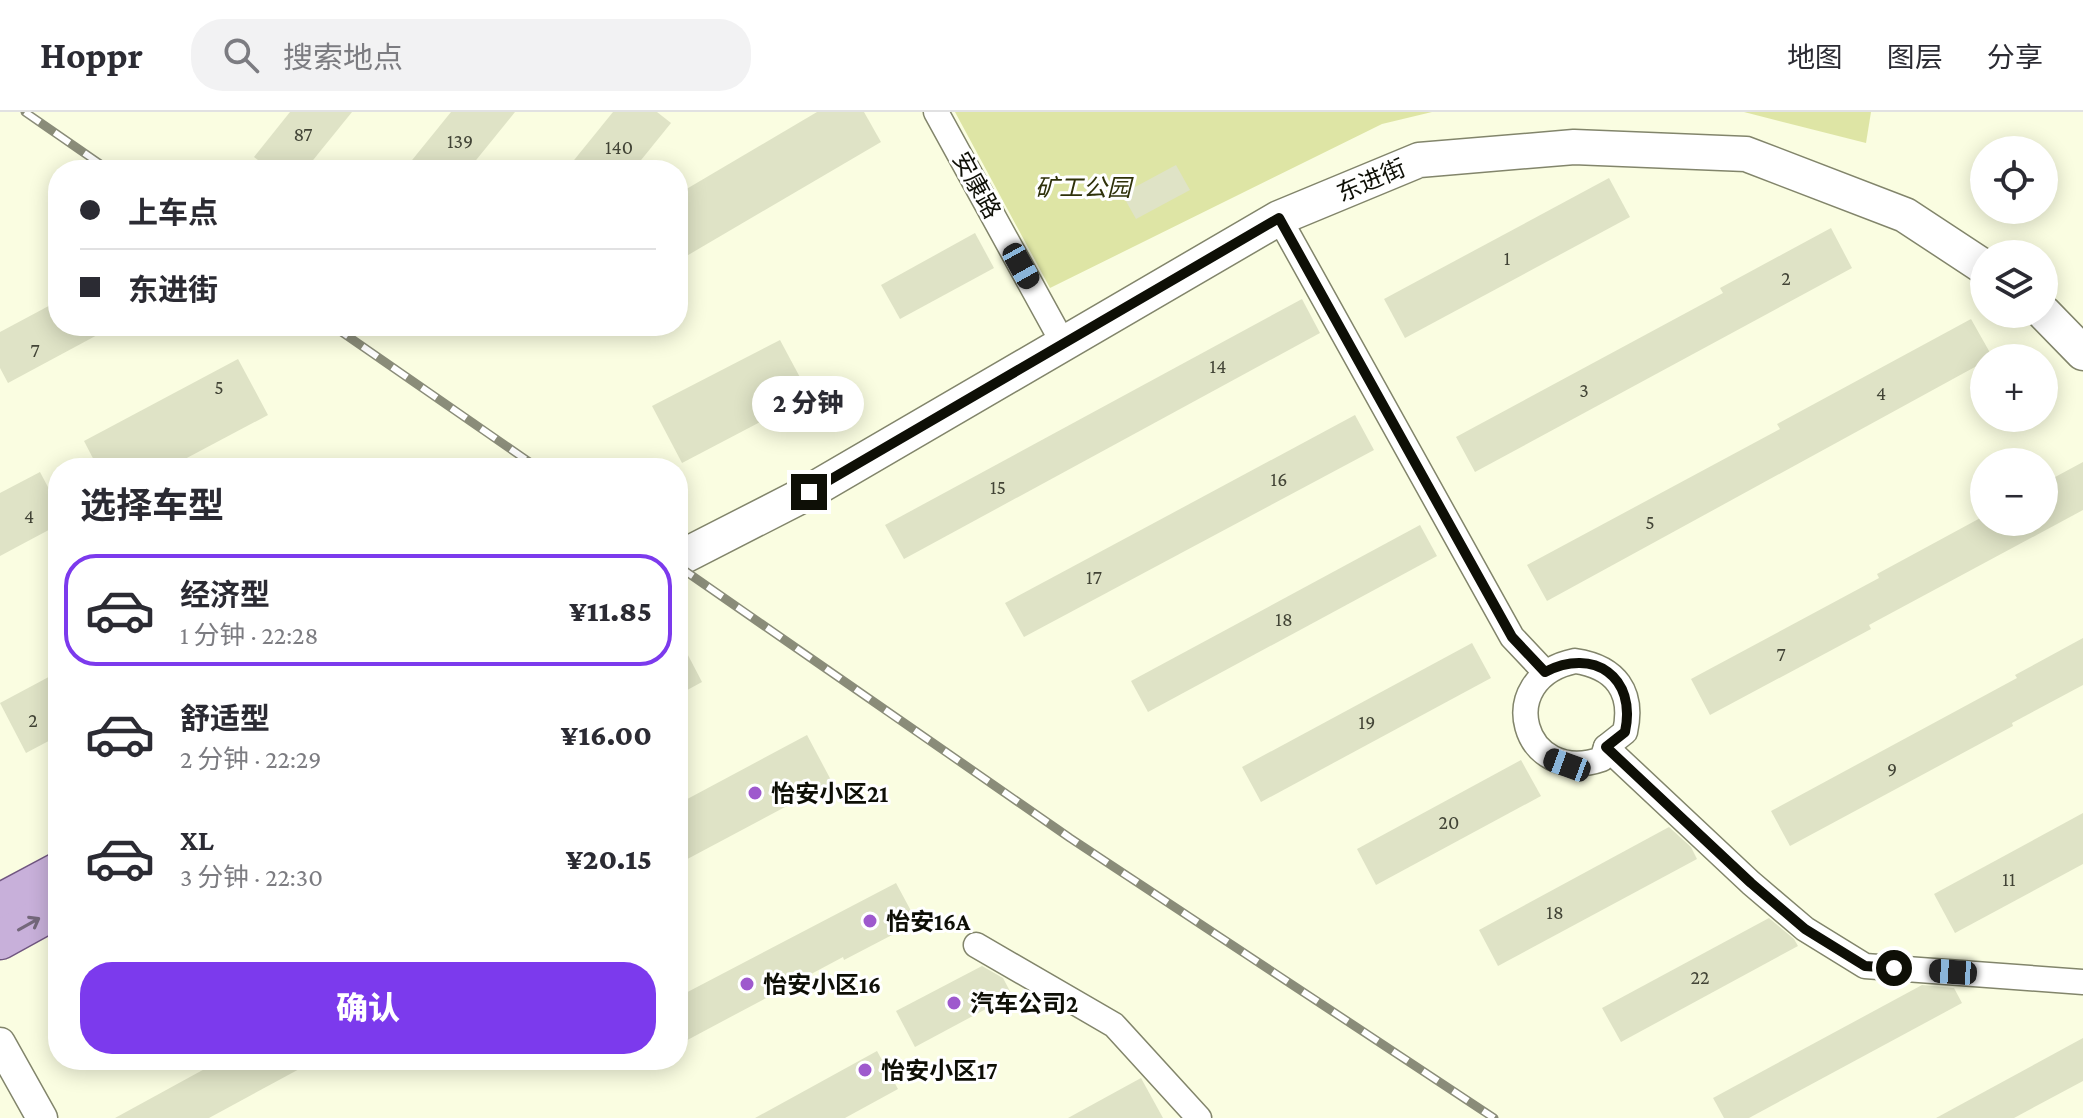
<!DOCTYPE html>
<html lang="zh">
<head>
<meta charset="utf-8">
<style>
  body { margin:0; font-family:"Crimson Pro","Noto Sans SC",serif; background:#f2f2f3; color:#2b2b33; height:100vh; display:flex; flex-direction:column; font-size:30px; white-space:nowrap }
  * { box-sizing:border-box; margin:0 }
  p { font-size:26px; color:#7c7c81 }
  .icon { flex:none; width:44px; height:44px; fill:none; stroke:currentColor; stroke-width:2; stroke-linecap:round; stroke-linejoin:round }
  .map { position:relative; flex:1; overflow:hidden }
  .sheet { position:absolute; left:48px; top:346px; width:640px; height:612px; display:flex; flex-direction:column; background:#fff; border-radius:32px; box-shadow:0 4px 20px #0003 }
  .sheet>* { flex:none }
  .hud { position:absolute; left:48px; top:48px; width:640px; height:176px; border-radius:32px; box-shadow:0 4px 20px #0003; display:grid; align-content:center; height:176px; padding:0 32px; background:#fff }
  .fabs { position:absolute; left:1970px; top:24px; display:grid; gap:16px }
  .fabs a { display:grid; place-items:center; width:88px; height:88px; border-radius:50%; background:#fff; box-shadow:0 4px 20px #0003; font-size:40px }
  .end { position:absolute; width:36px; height:36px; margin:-18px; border:10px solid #0e0f06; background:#fff; box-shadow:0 0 0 4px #fff }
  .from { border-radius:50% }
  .bubble { position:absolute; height:56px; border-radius:28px; background:#fff; box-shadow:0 4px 20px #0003; font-size:26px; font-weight:800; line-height:56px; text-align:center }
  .car { position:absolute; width:24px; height:48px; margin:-24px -12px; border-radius:10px; box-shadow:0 0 6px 2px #0007; background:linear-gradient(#222 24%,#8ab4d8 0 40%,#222 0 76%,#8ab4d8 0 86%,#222 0) }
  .hud b { display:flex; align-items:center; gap:28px; height:76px; font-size:30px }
  .hud b+b { border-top:2px solid #e1e1e2 }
  .hud i { width:20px; height:20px; background:#2b2b33 }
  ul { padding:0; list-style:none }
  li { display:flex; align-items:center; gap:24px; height:112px; margin:0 16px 12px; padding:0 16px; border:4px solid transparent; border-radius:32px }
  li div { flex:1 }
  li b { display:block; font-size:30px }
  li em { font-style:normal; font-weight:800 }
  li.selected { border-color:#7c3aed }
  li>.icon { width:72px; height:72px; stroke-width:1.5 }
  h2 { padding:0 32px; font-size:36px; line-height:96px }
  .action { display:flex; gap:16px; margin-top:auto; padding:16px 32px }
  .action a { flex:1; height:92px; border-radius:32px; background:#7c3aed; color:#fff; font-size:32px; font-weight:800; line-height:92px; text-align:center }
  header { display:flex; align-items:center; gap:48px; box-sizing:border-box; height:112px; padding:0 40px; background:#fff; border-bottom:2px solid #e1e1e2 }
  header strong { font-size:38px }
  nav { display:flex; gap:44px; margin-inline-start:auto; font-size:28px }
  .search { width:560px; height:72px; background:#f2f2f3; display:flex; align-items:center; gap:20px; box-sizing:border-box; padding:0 28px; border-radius:32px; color:#7c7c81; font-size:30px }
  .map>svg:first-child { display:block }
  .green { fill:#dee5a5 }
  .building { fill:#dfe3c6 }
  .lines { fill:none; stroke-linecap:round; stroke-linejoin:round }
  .minor-casing { stroke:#82856b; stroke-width:27 }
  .tertiary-casing { stroke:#82856b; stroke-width:33 }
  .secondary-casing { stroke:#82856b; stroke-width:37 }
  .primary-casing { stroke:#705680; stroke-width:41 }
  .minor { stroke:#fff; stroke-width:24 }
  .tertiary { stroke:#fff; stroke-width:30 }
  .secondary { stroke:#fff; stroke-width:34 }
  .primary { stroke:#c8b0da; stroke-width:38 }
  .rail-casing { stroke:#8a8c79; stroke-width:9 }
  .rail { stroke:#fff; stroke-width:6; stroke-dasharray:18; stroke-linecap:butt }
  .oneway { stroke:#74687b }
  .route { stroke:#0e0f06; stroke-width:10 }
  .poi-dot { fill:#9e59cd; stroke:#fff; stroke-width:3 }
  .labels { text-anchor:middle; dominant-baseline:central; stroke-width:6; stroke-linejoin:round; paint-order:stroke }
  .number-label { font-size:20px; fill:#424436 }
  .street-label { font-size:24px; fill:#0e0f06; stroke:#fff }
  .park-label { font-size:24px; font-style:italic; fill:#2e3109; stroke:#fff }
  .poi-label { font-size:24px; font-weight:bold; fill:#0e0f06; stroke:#fff; text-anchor:start }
</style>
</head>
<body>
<header>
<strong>Hoppr</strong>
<div class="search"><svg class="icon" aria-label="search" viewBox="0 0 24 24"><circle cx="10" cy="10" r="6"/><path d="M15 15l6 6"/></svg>搜索地点</div>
<nav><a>地图</a><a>图层</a><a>分享</a></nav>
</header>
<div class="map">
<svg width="2083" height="1006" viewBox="0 0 2083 1006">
  <rect width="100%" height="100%" fill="#fafde1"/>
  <g class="green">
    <polygon points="955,0 1432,0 1382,12 1050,176"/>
    <polygon points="1744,0 1871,0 1866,31"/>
  </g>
  <g class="building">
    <polygon points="290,0 352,0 305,58 271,58 254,45"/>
    <polygon points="451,0 515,0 468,58 404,58"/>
    <polygon points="613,0 657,0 671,11 633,58 566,58"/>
    <polygon points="817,0 864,0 881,30 678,149 678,82"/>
    <polygon points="1176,53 1190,78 1136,107 1122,82"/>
    <polygon points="1609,66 1630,105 1405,226 1384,187"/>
    <polygon points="1831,116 1852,156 1475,360 1456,325 1723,181 1720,176"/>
    <polygon points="975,121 994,156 900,207 881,173"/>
    <polygon points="1302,187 1320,221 904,447 885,413"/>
    <polygon points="58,189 58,214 114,214 8,271 0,256 0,220"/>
    <polygon points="1971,207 1993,246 1984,246 1984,250 1547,489 1527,453 1780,317 1777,312"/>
    <polygon points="780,228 810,284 682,351 652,294"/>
    <polygon points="238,247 268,303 168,356 98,356 84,329"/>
    <polygon points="1355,303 1374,338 1024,525 1005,491"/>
    <polygon points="2083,350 2083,398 1869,513 1871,517 1710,603 1691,567 1879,466 1877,462 1984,404 1984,410 2044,410 2044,371"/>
    <polygon points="40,360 58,394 58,413 0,444 0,381"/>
    <polygon points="1420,413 1437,444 1148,600 1131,569"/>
    <polygon points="678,524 702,570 678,583"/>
    <polygon points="2083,526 2083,573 2012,611 2013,614 1790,734 1771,699 2017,566 2015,563"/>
    <polygon points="1472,531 1491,566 1261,690 1242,655"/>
    <polygon points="58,560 58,624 26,641 0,591"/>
    <polygon points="807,623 832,670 678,752 678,692"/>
    <polygon points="1521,648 1541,684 1376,773 1357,737"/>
    <polygon points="2083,701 2083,752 1955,821 1934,782"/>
    <polygon points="1669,715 1691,735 1697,747 1498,854 1479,818"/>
    <polygon points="896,771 917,810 844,848 843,845 678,933 678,885"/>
    <polygon points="1769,806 1794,827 1798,834 1621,930 1602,896"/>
    <polygon points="982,854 1003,866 1012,883 915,935 896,899"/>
    <polygon points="1922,873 1954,876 1962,891 1749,1006 1724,1006 1713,986"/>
    <polygon points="2083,926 2083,969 2014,1006 1936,1006"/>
    <polygon points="877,939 898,977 845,1006 755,1006"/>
    <polygon points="221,948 316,948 209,1006 115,1006"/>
    <polygon points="1141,966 1163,1006 1068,1006"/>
  </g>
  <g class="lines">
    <g class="minor-casing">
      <g id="minor">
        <polyline points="936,0 1063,231"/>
        <polyline points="1279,106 1512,525 1545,560"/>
        <path d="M1575 549C1616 555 1634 580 1625 620L1606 635 1602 647C1522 675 1492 566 1575 549Z"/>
        <polyline points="1606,635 1751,771 1805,817 1865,854 2083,870"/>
        <polyline points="976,833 1114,913 1199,1006"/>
      </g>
    </g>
    <g class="tertiary-casing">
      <polyline id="tertiary" points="0,931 42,1006"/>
    </g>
    <g class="secondary-casing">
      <g id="secondary">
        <polyline points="2044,201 2083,241"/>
        <polyline points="678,447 809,380 1279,106 1419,48 1574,35 1746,42 1905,103 1984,155"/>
      </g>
    </g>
    <g class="primary-casing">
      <g id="primary">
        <polyline points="0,791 58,760"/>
        <polyline points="0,828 58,796"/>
      </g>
    </g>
    <use href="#minor" class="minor"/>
    <use href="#tertiary" class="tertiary"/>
    <use href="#secondary" class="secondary"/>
    <use href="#primary" class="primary"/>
    <g class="rail-casing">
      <g id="rail">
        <polyline points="25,0 109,58"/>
        <polyline points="333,214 538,356"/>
        <polyline points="678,454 1070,726 1494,1006"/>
      </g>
    </g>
    <use href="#rail" class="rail"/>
  </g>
  <defs><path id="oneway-shaft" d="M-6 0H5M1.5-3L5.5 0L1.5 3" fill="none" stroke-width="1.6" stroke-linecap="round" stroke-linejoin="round" transform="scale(2)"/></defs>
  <use class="oneway" href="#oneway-shaft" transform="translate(29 812) rotate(-29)"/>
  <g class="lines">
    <path class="route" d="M809 380 1279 106 1512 525 1545 560C1594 535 1637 565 1625 620L1606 635 1751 771 1805 817 1865 854 1894 856"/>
  </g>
  <g class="poi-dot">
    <circle cx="755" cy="681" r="8"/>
    <circle cx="870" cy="809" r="8"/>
    <circle cx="747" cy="872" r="8"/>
    <circle cx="954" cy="891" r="8"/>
    <circle cx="865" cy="958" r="8"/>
  </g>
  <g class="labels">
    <g class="number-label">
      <text x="303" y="22">87</text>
      <text x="460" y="29">139</text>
      <text x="619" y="35">140</text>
      <text x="1507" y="146">1</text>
      <text x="1786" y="166">2</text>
      <text x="35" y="238">7</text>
      <text x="1218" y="254">14</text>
      <text x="219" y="275">5</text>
      <text x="1584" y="278">3</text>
      <text x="1881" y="281">4</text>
      <text x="1279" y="367">16</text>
      <text x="998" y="375">15</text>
      <text x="29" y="404">4</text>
      <text x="1650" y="410">5</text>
      <text x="1094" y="465">17</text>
      <text x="1284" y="507">18</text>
      <text x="1781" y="542">7</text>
      <text x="33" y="608">2</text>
      <text x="1367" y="610">19</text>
      <text x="1892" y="657">9</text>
      <text x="1449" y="710">20</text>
      <text x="2009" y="767">11</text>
      <text x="1555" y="800">18</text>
      <text x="1700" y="865">22</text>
    </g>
    <g class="street-label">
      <text transform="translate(1371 68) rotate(-23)">东进街</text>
      <text transform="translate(977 73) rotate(61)">安康路</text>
    </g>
    <g class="park-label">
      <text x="1083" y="75">矿工公园</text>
    </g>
    <g class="poi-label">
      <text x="771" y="681">怡安小区21</text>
      <text x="886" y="809">怡安16A</text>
      <text x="763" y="872">怡安小区16</text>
      <text x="970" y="891">汽车公司2</text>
      <text x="881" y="958">怡安小区17</text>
    </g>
  </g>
</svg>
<div class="fabs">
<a><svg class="icon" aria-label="locate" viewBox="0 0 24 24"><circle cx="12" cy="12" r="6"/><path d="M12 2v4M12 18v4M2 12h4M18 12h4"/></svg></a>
<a><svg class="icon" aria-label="layers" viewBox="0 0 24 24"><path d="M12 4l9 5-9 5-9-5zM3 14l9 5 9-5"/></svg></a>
<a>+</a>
<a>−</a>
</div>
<i class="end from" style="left:1894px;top:856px"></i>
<i class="end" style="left:809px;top:380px"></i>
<div class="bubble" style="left:752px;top:264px;width:112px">2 分钟</div>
<i class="car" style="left:1021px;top:154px;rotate:151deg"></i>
<i class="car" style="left:1567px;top:653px;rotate:290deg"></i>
<i class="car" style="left:1953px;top:860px;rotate:274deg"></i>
<div class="hud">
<b><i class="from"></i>上车点</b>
<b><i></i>东进街</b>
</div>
<section class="sheet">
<h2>选择车型</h2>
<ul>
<li class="selected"><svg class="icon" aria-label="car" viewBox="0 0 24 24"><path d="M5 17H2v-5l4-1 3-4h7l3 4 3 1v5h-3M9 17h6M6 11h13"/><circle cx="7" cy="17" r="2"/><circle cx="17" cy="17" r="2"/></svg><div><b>经济型</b><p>1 分钟 · 22:28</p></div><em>¥11.85</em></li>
<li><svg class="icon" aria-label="car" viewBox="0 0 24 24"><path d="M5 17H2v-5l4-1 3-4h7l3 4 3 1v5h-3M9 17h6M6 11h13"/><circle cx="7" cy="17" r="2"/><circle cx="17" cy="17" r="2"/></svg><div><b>舒适型</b><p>2 分钟 · 22:29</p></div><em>¥16.00</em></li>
<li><svg class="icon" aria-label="car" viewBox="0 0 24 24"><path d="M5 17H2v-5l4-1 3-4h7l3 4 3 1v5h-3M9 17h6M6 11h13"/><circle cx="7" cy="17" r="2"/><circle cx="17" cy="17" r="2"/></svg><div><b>XL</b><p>3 分钟 · 22:30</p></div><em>¥20.15</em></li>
</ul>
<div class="action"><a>确认</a></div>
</section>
</div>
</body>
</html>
